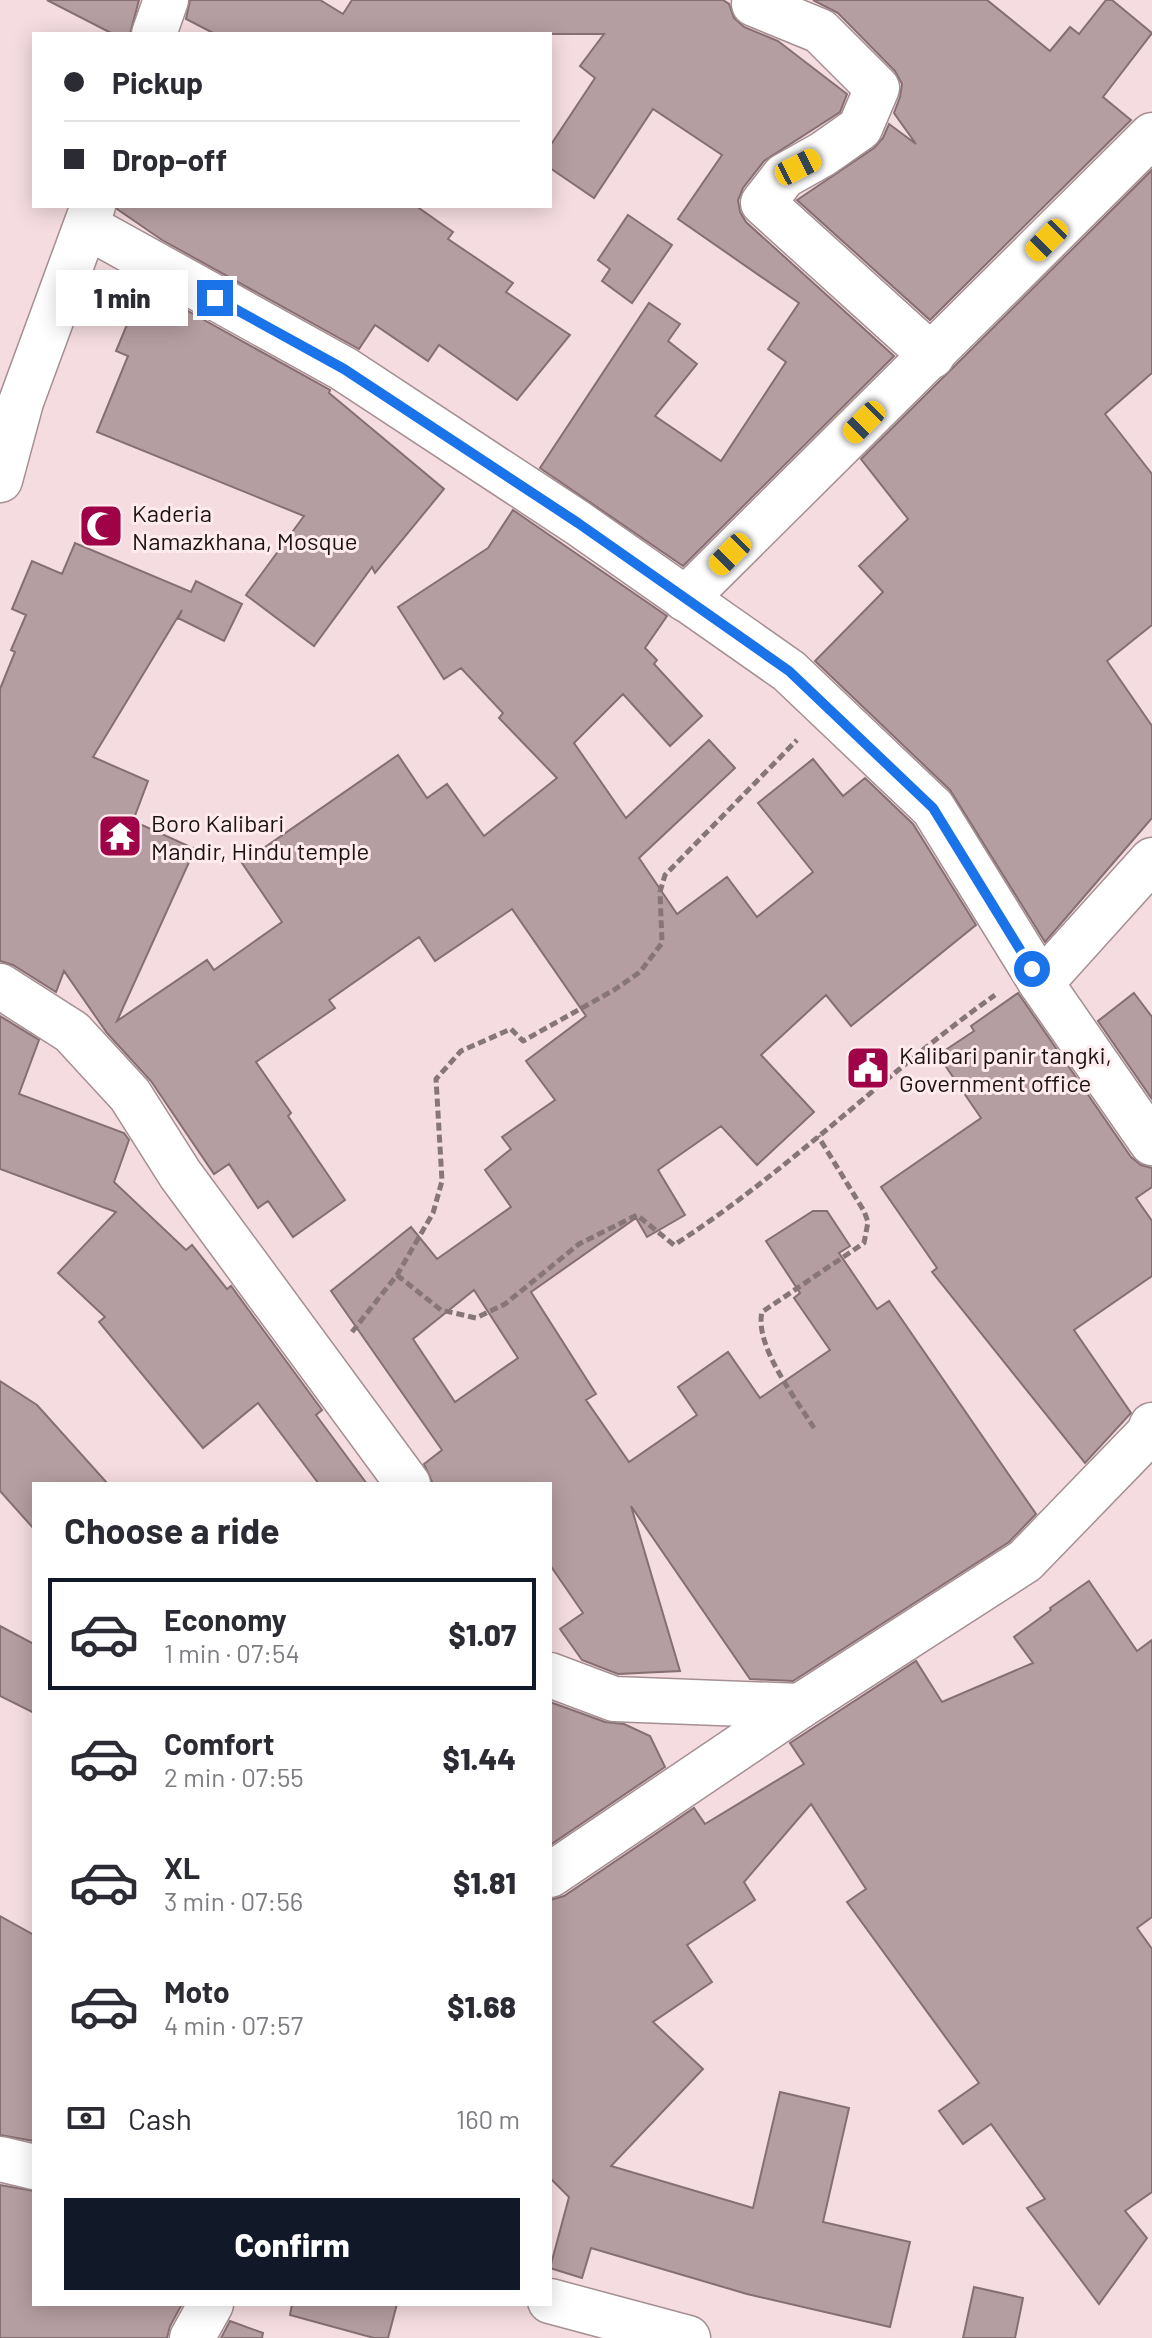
<!DOCTYPE html>
<html lang="en">
<head>
<meta charset="utf-8">
<style>
  body { margin:0; font-family:Barlow,sans-serif; background:#f2f2f3; color:#2b2b33; height:100vh; display:flex; flex-direction:column; font-size:30px; white-space:nowrap }
  * { box-sizing:border-box; margin:0 }
  p { font-size:26px; color:#7c7c81 }
  .icon { flex:none; width:44px; height:44px; fill:none; stroke:currentColor; stroke-width:2; stroke-linecap:round; stroke-linejoin:round }
  .map { position:relative; flex:1; overflow:hidden }
  .panel { position:absolute; left:32px; top:1482px; width:520px; height:824px; display:flex; flex-direction:column; background:#fff; border-radius:0px; box-shadow:0 4px 20px #0003 }
  .panel>* { flex:none }
  .guide { position:absolute; left:32px; top:32px; width:520px; height:176px; border-radius:0px; box-shadow:0 4px 20px #0003; display:grid; align-content:center; height:176px; padding:0 32px; background:#fff }
  .end { position:absolute; width:36px; height:36px; margin:-18px; border:10px solid #1a73e8; background:#fff; box-shadow:0 0 0 4px #fff }
  .from { border-radius:50% }
  .bubble { position:absolute; height:56px; border-radius:0px; background:#fff; box-shadow:0 4px 20px #0003; font-size:26px; font-weight:800; line-height:56px; text-align:center }
  .car { position:absolute; width:24px; height:48px; margin:-24px -12px; border-radius:10px; box-shadow:0 0 6px 2px #0007; background:linear-gradient(#f5c518 24%,#345 0 40%,#f5c518 0 76%,#345 0 86%,#f5c518 0) }
  .guide b { display:flex; align-items:center; gap:28px; height:76px; font-size:30px }
  .guide b+b { border-top:2px solid #e1e1e2 }
  .guide i { width:20px; height:20px; background:#2b2b33 }
  ul { padding:0; list-style:none }
  li { display:flex; align-items:center; gap:24px; height:112px; margin:0 16px 12px; padding:0 16px; border:4px solid transparent; border-radius:0px }
  li div { flex:1 }
  li b { display:block; font-size:30px }
  li em { font-style:normal; font-weight:800 }
  li.on { border-color:#111827 }
  li>.icon { width:72px; height:72px; stroke-width:1.5 }
  h2 { padding:0 32px; font-size:36px; line-height:96px }
  .pay { display:flex; align-items:center; gap:20px; height:88px; padding:0 32px; font-size:30px }
  .pay p { margin-inline-start:auto }
  .button { display:flex; gap:16px; margin-top:auto; padding:16px 32px }
  .button a { flex:1; height:92px; border-radius:0px; background:#111827; color:#fff; font-size:32px; font-weight:800; line-height:92px; text-align:center }
  .map>svg:first-child { display:block }
  .building { fill:#b59ea2; stroke:#856f73; stroke-width:2; fill-rule:evenodd }
  .lines { fill:none; stroke-linecap:round; stroke-linejoin:round }
  .minor-casing { stroke:#a58f93; stroke-width:47 }
  .tertiary-casing { stroke:#a58f93; stroke-width:47 }
  .primary-casing { stroke:#a58f93; stroke-width:47 }
  .path { stroke:#877679; stroke-width:5; stroke-dasharray:8 4; stroke-linecap:butt }
  .minor { stroke:#fff; stroke-width:44 }
  .tertiary { stroke:#fff; stroke-width:44 }
  .primary { stroke:#fff; stroke-width:44 }
  .route { stroke:#1a73e8; stroke-width:10 }
  .labels { text-anchor:middle; dominant-baseline:central; stroke-width:6; stroke-linejoin:round; paint-order:stroke }
  .poi-label { font-size:24px; fill:#1a1214; stroke:#ffebee; text-anchor:start }
</style>
</head>
<body>
<div class="map">
<svg width="1152" height="2338" viewBox="0 0 1152 2338">
  <rect width="100%" height="100%" fill="#f5dce0"/>
  <g class="building">
    <polygon points="47,0 139,0 130,34 113,34"/>
    <polygon points="190,0 320,0 343,14 352,0 723,0 729,4 734,18 744,27 778,41 847,94 840,112 764,161 743,188 738,200 740,212 746,222 894,356 683,566 540,468 649,303 680,324 668,341 697,364 655,416 721,461 786,362 768,349 799,303 678,219 722,155 653,109 594,198 550,168 550,146 595,78 580,66 604,34 215,34 186,19"/>
    <polygon points="813,0 987,0 1050,51 1070,27 1079,34 1106,0 1112,0 1152,33 1103,97 1131,120 930,320 797,200 874,148 883,138 889,124 916,144 894,113 900,97 902,84 895,71 838,13"/>
    <polygon points="1152,170 1152,373 1105,414 1152,474 1152,625 1107,661 1152,726 1152,818 1045,942 950,790 815,661 883,592 859,566 908,519 861,459"/>
    <polygon points="117,206 416,206 453,232 448,239 513,283 506,292 570,335 517,400 439,345 428,361 375,325 359,349 162,240 117,209"/>
    <polygon points="628,215 672,245 632,303 602,281 610,269 598,260"/>
    <polygon points="143,286 330,390 329,393 444,489 375,573 372,567 314,646 246,595 304,516 97,432 128,356 116,351"/>
    <path d="M513 510 667 616 645 648 657 660 654 664 702 716 670 746 623 694 574 743 626 818 709 740 735 768 639 858 677 914 727 877 757 917 813 872 758 803 813 759 843 796 865 778 913 824 976 925 851 1026 826 995 761 1055 814 1112 757 1165 721 1126 658 1170 685 1215 647 1237 636 1218 531 1292 596 1394 586 1400 629 1462 697 1415 678 1387 728 1352 760 1398 830 1350 794 1298 800 1293 766 1241 813 1211H827L850 1246 839 1253 877 1309 889 1301 1036 1514 1009 1542 793 1681 750 1679 631 1506 680 1671 618 1674 582 1660 560 1629 583 1613 550 1565V1484H433L424 1464 442 1450 331 1291 411 1227 437 1259 511 1207 485 1170 511 1149 502 1137 555 1100 526 1061 586 1016 512 909 435 961 419 937 329 1000 335 1008 256 1062 291 1113 288 1116 345 1200 293 1237 268 1201 258 1208 229 1164 214 1174 151 1081 107 1033 64 971 56 992 13 965 0 961V689L15 652 11 650 26 615 12 609 32 561 62 574 75 543 191 592 196 581 242 604 224 641 178 618 182 610 93 757 148 781 133 821 195 849 117 1021 207 960 214 970 282 922 242 863 398 755 427 798 447 784 484 836 557 778 499 718 503 713 461 668 444 679 398 607 488 548ZM474 1290 518 1358 455 1402 413 1339Z"/>
    <polygon points="1018,993 1131,1157 1141,1165 1152,1168 1152,1187 1136,1198 1152,1221 1152,1276 1074,1330 1131,1413 1085,1463 932,1272 937,1268 881,1187 981,1118 938,1055 974,1031 971,1026"/>
    <polygon points="1134,993 1152,1017 1152,1099 1098,1021"/>
    <polygon points="0,1016 39,1040 19,1094 124,1133 129,1140 114,1182 186,1250 192,1245 227,1289 231,1286 322,1410 316,1415 367,1484 319,1484 258,1403 203,1448 99,1322 105,1317 58,1273 116,1212 0,1169"/>
    <polygon points="0,1381 37,1405 108,1484 34,1484 34,1529 0,1491"/>
    <polygon points="1089,1581 1137,1651 1152,1640 1152,1917 1137,1928 1152,1949 1152,2192 1125,2211 1147,2238 1099,2304 1027,2208 1045,2199 991,2124 963,2144 939,2111 979,2083 847,1902 866,1889 811,1804 744,1882 755,1900 687,1945 712,1982 653,2022 703,2069 611,2166 753,2208 780,2092 849,2108 823,2222 910,2242 890,2327 747,2294 591,2248 582,2278 550,2268 569,2197 550,2178 550,1900 564,1896 694,1808 705,1824 804,1764 790,1743 916,1661 942,1702 1033,1663 1014,1637 1051,1610 1050,1608"/>
    <polygon points="0,1626 34,1644 34,1713 0,1696"/>
    <polygon points="550,1702 605,1722 624,1724 650,1736 665,1767 550,1845"/>
    <polygon points="0,1916 34,1935 34,2141 0,2135"/>
    <polygon points="0,2185 34,2191 34,2304 182,2304 170,2326 167,2338 0,2338"/>
    <polygon points="974,2287 1023,2298 1015,2338 963,2338"/>
    <polygon points="292,2304 397,2304 388,2338 374,2338 290,2315"/>
    <polygon points="230,2321 263,2333 262,2338 221,2338"/>
  </g>
  <g class="lines">
    <g class="minor-casing">
      <g id="minor">
        <polyline points="757,0 754,4 820,31 877,88 860,128 823,154 784,176 763,203 932,356"/>
        <polyline points="86,226 344,369 578,523 789,671 933,808 1041,983 1152,1143"/>
        <polyline points="685,599 1152,135"/>
        <polyline points="1041,983 1152,860"/>
        <polyline points="0,986 72,1032 130,1095 180,1174 408,1484"/>
        <polyline points="550,1675 614,1699 800,1706"/>
        <polyline points="550,1875 800,1706 1025,1561 1148,1434 1152,1425"/>
        <polyline points="192,2338 211,2304"/>
      </g>
    </g>
    <g class="tertiary-casing">
      <g id="tertiary">
        <polyline points="0,2159 34,2167"/>
        <polyline points="550,2301 688,2338"/>
      </g>
    </g>
    <g class="primary-casing">
      <g id="primary">
        <polyline points="154,34 166,0"/>
        <polyline points="0,480 21,402 93,206"/>
      </g>
    </g>
    <g class="path">
      <path d="M397 1275 441 1310 476 1318 505 1304 579 1244 637 1215 674 1245C788 1172 884 1074 995 995"/>
      <polyline points="352,1332 397,1275 433,1213 442,1181 436,1079 461,1051 511,1029 523,1041 614,990 640,972 662,943 660,892 665,875 797,740"/>
      <path d="M814 1428C797 1400 754 1346 762 1312L864 1243 868 1222 864 1211 818 1136"/>
    </g>
    <use href="#minor" class="minor"/>
    <use href="#tertiary" class="tertiary"/>
    <use href="#primary" class="primary"/>
  </g>
  <g class="lines">
    <polyline class="route" points="215,298 344,369 578,523 789,671 933,808 1032,969"/>
  </g>
  <defs>
    <g id="mosque-square" transform="scale(2.3)"><rect x="-9" y="-9" width="18" height="18" rx="4" fill="#9f0246" stroke="#ffebee"/><path d="M3.5-4.9A6 6 0 1 0 3.5 4.9A5 5 0 1 1 3.5-4.9Z" fill="#fff"/></g>
    <g id="temple-square" transform="scale(2.3)"><rect x="-9" y="-9" width="18" height="18" rx="4" fill="#9f0246" stroke="#ffebee"/><path d="M0-6L5-2H3V0L6.5 2.5H4V6H1.5V3h-3V6H-4V2.5H-6.5L-3 0V-2H-5Z" fill="#fff"/></g>
    <g id="civic-square" transform="scale(2.3)"><rect x="-9" y="-9" width="18" height="18" rx="4" fill="#9f0246" stroke="#ffebee"/><path d="M-.6-6.5H3V-4.5H.6V-3L4-1V1h2V6H-6V1h2V-1L-.6-3ZM-1.2 2.5V6h2.4V2.5Z" fill="#fff"/></g>
  </defs>
  <g fill-rule="evenodd">
    <use href="#mosque-square" x="101" y="526"/>
    <use href="#temple-square" x="120" y="836"/>
    <use href="#civic-square" x="868" y="1068"/>
  </g>
  <g class="labels">
    <g class="poi-label">
      <text x="132" y="512">Kaderia<tspan x="132" dy="28">Namazkhana, Mosque</tspan></text>
      <text x="151" y="822">Boro Kalibari<tspan x="151" dy="28">Mandir, Hindu temple</tspan></text>
      <text x="899" y="1054">Kalibari panir tangki,<tspan x="899" dy="28">Government office</tspan></text>
    </g>
  </g>
</svg>
<i class="end from" style="left:1032px;top:969px"></i>
<i class="end" style="left:215px;top:298px"></i>
<div class="bubble" style="left:56px;top:270px;width:132px">1 min</div>
<i class="car" style="left:798px;top:167px;rotate:63deg"></i>
<i class="car" style="left:1047px;top:240px;rotate:225deg"></i>
<i class="car" style="left:864px;top:422px;rotate:225deg"></i>
<i class="car" style="left:730px;top:554px;rotate:225deg"></i>
<div class="guide">
<b><i class="from"></i>Pickup</b>
<b><i></i>Drop-off</b>
</div>
<section class="panel">
<h2>Choose a ride</h2>
<ul>
<li class="on"><svg class="icon" aria-label="car" viewBox="0 0 24 24"><path d="M5 17H2v-5l4-1 3-4h7l3 4 3 1v5h-3M9 17h6M6 11h13"/><circle cx="7" cy="17" r="2"/><circle cx="17" cy="17" r="2"/></svg><div><b>Economy</b><p>1 min · 07:54</p></div><em>$1.07</em></li>
<li><svg class="icon" aria-label="car" viewBox="0 0 24 24"><path d="M5 17H2v-5l4-1 3-4h7l3 4 3 1v5h-3M9 17h6M6 11h13"/><circle cx="7" cy="17" r="2"/><circle cx="17" cy="17" r="2"/></svg><div><b>Comfort</b><p>2 min · 07:55</p></div><em>$1.44</em></li>
<li><svg class="icon" aria-label="car" viewBox="0 0 24 24"><path d="M5 17H2v-5l4-1 3-4h7l3 4 3 1v5h-3M9 17h6M6 11h13"/><circle cx="7" cy="17" r="2"/><circle cx="17" cy="17" r="2"/></svg><div><b>XL</b><p>3 min · 07:56</p></div><em>$1.81</em></li>
<li><svg class="icon" aria-label="car" viewBox="0 0 24 24"><path d="M5 17H2v-5l4-1 3-4h7l3 4 3 1v5h-3M9 17h6M6 11h13"/><circle cx="7" cy="17" r="2"/><circle cx="17" cy="17" r="2"/></svg><div><b>Moto</b><p>4 min · 07:57</p></div><em>$1.68</em></li>
</ul>
<div class="pay"><svg class="icon" aria-label="cash" viewBox="0 0 24 24"><path d="M3 7h18v10H3z"/><circle cx="12" cy="12" r="2"/></svg>Cash<p>160 m</p></div>
<div class="button"><a>Confirm</a></div>
</section>
</div>
</body>
</html>
